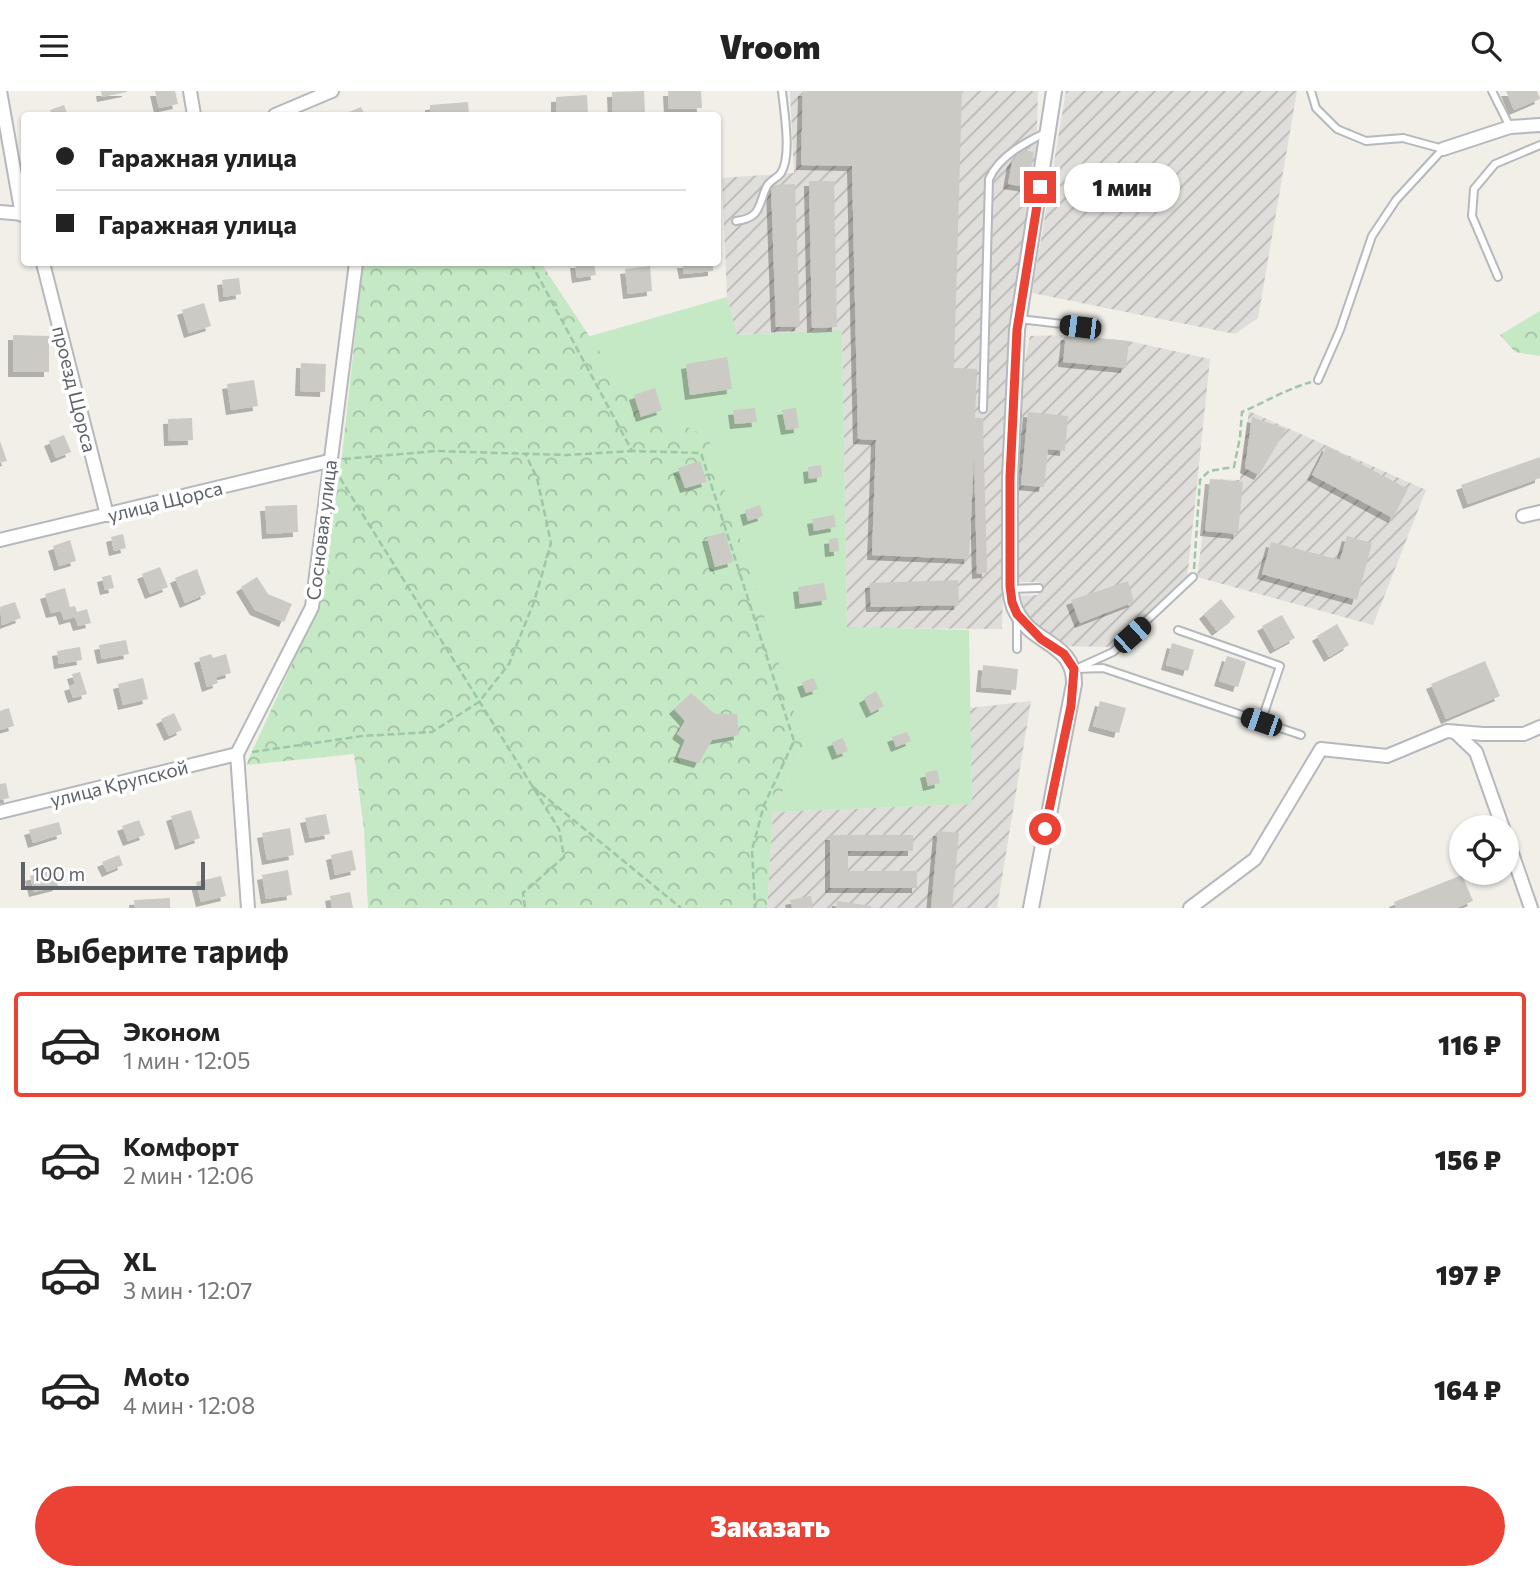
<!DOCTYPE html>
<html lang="ru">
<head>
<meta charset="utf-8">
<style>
  body { margin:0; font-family:Commissioner,sans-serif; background:#f2f2f2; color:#222; height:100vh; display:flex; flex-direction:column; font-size:26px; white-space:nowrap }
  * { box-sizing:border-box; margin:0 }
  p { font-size:23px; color:#767676 }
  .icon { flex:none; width:38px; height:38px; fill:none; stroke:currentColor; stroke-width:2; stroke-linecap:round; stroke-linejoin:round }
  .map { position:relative; height:817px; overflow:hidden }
  .drawer { display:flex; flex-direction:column; background:#fff; flex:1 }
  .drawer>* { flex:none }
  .top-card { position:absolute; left:21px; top:21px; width:700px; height:154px; border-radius:7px; box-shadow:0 2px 5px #0004; display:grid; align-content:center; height:154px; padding:0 35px; background:#fff }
  .controls { position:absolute; left:1449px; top:724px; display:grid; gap:14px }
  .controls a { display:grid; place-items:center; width:70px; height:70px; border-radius:50%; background:#fff; box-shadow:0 2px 5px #0004; font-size:35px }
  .scale { position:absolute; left:21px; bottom:18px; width:184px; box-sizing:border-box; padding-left:7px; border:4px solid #5f6368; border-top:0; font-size:19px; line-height:24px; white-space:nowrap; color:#5f6368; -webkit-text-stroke:5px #fff; paint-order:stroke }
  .end { position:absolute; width:32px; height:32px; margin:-16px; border:9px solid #ea4335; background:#fff; box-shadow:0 0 0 4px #fff }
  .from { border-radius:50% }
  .bubble { position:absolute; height:49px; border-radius:24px; background:#fff; box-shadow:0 2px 5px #0004; font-size:23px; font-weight:800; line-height:49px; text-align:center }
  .car { position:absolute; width:21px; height:42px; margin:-21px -10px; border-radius:9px; box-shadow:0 0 5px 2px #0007; background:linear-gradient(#222 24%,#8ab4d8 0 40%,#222 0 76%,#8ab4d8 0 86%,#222 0) }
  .top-card b { display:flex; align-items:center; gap:24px; height:66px; font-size:26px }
  .top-card b+b { border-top:2px solid #e0e0e0 }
  .top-card i { width:18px; height:18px; background:#222 }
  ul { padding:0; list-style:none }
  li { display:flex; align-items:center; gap:21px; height:105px; margin:0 14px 10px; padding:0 21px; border:4px solid transparent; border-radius:7px }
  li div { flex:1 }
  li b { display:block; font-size:26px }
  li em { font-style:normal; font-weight:800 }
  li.selected { border-color:#ea4335 }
  li>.icon { width:63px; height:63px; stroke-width:1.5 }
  h2 { padding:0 35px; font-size:32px; line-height:84px }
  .action { display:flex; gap:14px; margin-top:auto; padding:14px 35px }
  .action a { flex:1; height:80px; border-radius:42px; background:#ea4335; color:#fff; font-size:28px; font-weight:800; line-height:80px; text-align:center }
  header { display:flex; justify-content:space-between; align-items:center; height:91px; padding:0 35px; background:#fff; font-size:32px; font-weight:800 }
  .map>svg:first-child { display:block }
  .industrial { fill:url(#industrial-furrows) }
  .green { fill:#c5e8c5 }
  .forest { fill:url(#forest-crowns) }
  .building { fill:#cccac5; filter:url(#shadow) }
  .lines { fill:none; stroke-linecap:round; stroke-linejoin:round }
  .service-casing { stroke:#b5b8bc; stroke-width:10 }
  .minor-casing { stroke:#b5b8bc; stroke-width:16 }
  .tertiary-casing { stroke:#b5b8bc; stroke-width:18 }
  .path { stroke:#9cc7a9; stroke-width:2.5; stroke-dasharray:7 3.5; stroke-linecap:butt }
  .service { stroke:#fff; stroke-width:6 }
  .minor { stroke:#fff; stroke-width:12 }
  .tertiary { stroke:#fff; stroke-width:14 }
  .route { stroke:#ea4335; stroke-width:9 }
  .labels { text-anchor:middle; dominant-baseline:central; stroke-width:7; stroke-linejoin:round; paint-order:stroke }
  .street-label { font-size:19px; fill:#5f6368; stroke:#fff }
</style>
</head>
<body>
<header><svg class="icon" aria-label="menu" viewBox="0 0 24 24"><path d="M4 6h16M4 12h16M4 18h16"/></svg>Vroom<svg class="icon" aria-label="search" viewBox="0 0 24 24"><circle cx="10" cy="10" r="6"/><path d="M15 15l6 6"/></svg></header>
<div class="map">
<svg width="1540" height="817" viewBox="0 0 1540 817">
  <defs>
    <pattern id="industrial-furrows" width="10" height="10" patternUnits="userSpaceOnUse" patternTransform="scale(1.75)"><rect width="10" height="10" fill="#e0deda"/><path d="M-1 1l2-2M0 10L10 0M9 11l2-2" fill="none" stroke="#b9b8b5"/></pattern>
    <pattern id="forest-crowns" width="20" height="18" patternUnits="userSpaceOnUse" patternTransform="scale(1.75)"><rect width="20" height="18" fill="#c5e8c5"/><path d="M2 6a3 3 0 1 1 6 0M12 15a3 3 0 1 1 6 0" fill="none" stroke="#a3c0a4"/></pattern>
    <filter id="shadow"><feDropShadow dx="-5" dy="5" stdDeviation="0" flood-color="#0004"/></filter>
  </defs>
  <rect width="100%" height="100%" fill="#f1efe8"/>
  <g class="industrial">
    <polygon points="790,0 1038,0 1036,67 1009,244 1002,538 847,537 842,239 736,244 727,206 722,87 794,82"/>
    <polygon points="1066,0 1297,0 1258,227 1235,243 1032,202"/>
    <polygon points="1066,244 1129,250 1210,268 1187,489 1116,556 1058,555 1020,523 1016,505 1038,504 1039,491 1015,491 1021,288 1030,245"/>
    <polygon points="1249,320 1426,399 1373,534 1197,486 1210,388 1240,389"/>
    <polygon points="1031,610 997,817 767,817 773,721 972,713 970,617"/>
  </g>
  <polygon class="green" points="727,206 737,244 842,239 847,536 969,539 972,713 773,721 804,653 632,310 620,303 587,246"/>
  <g class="forest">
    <polygon points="363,172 541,172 632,310 708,346 804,653 773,721 767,817 368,817 364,738 354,663 246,674 318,516 342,365"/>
    <polygon points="1540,220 1540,265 1515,261 1500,244"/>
  </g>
  <g class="building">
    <polygon points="101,0 127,0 127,1 102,6"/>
    <polygon points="155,0 175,0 178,13 159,17"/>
    <polygon points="644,0 645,22 613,24 612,1"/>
    <polygon points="668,0 701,0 702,17 669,18"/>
    <polygon points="803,0 962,0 954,277 977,278 975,327 983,327 987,482 977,483 974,365 969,468 872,464 876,349 858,348 852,75 801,74"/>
    <polygon points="1506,0 1537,0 1540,8 1514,19"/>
    <polygon points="587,4 588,24 556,24 556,6"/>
    <polygon points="468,11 469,24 430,24 430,14"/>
    <polygon points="64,14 68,24 52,24 50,19"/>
    <polygon points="361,16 365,24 342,24"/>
    <polygon points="1021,59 1034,61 1028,96 1008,93 1012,71"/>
    <polygon points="809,90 834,90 837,236 812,237"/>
    <polygon points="795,93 800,235 776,236 771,94"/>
    <polygon points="575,172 594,172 596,184 577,187"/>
    <polygon points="682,172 713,172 713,180 684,183"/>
    <polygon points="650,175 652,200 628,203 625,178"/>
    <polygon points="239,187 241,203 224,206 222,189"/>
    <polygon points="204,212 211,235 189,242 182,219"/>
    <polygon points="13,244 49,245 49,281 13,281"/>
    <polygon points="1066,244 1129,250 1126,277 1063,271"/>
    <polygon points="727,266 732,298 690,304 686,273"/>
    <polygon points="301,272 326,273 325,301 300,300"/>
    <polygon points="254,289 258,315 231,319 227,293"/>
    <polygon points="655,297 662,319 641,326 634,304"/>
    <polygon points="755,317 757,331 735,333 733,319"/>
    <polygon points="796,317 799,337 786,339 782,319"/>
    <polygon points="1028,321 1068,325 1065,360 1048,358 1044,396 1021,394"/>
    <polygon points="1252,326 1286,338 1259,384 1245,377"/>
    <polygon points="192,327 193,349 169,350 168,328"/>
    <polygon points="64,344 71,361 56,367 49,350"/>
    <polygon points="0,350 7,370 0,372"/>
    <polygon points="1327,355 1408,398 1393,427 1312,384"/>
    <polygon points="1540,366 1540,387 1468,413 1461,394"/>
    <polygon points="700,370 707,391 685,397 678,377"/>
    <polygon points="821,374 822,386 809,388 808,376"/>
    <polygon points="1210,388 1243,391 1238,443 1205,440"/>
    <polygon points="297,414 298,441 267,443 265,415"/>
    <polygon points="760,414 763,425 748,430 745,419"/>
    <polygon points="834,424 836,436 814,440 812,428"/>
    <polygon points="725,441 733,471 715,476 707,446"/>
    <polygon points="123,443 126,457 114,460 111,446"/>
    <polygon points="1347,445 1372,452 1357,509 1262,483 1271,451 1340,469"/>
    <polygon points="838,447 839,460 830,461 829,448"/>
    <polygon points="70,449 76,470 59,475 53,455"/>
    <polygon points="160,476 168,496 150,503 142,483"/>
    <polygon points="197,478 206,503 185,512 175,487"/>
    <polygon points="111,484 114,497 105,499 102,486"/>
    <polygon points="257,486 268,503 292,513 284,531 255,519 241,496"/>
    <polygon points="958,489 959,514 871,516 870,492"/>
    <polygon points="1128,490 1134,511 1080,532 1071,509"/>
    <polygon points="824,492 827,509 800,513 798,496"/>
    <polygon points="65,497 70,516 75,515 77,521 87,518 91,532 78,535 75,526 64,529 61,520 51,522 45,503"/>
    <polygon points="1221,508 1235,526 1217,540 1204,523"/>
    <polygon points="15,511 21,527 2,534 0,516"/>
    <polygon points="1282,524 1295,547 1275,558 1262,535"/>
    <polygon points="1337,533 1349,554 1329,566 1317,545"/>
    <polygon points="126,549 129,563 102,568 99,554"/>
    <polygon points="1172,552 1194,559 1188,580 1166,574"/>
    <polygon points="80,556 82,569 59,573 57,560"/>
    <polygon points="211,563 213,567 226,563 231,582 216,586 218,592 207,596 199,567"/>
    <polygon points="1227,565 1246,571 1238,596 1219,590"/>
    <polygon points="1485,570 1500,605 1446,628 1431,593"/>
    <polygon points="983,574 1018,578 1016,599 981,596"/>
    <polygon points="80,581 87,603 73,607 69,595 75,593 72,583"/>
    <polygon points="143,587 148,608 123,614 118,593"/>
    <polygon points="814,587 818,598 806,602 802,591"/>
    <polygon points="876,600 884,615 871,622 864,607"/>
    <polygon points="691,602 715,623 737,623 739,644 712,649 699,672 678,666 685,649 677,643 685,630 674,618"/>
    <polygon points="1100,610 1126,617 1119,642 1093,635"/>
    <polygon points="9,617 14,635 0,639 0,620"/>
    <polygon points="174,622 182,639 169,645 161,628"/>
    <polygon points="907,641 911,650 896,656 892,646"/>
    <polygon points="843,647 848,660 837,664 832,651"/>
    <polygon points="937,679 940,692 928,695 925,682"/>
    <polygon points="6,692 9,707 0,709 0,693"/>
    <polygon points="191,719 200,747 180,754 171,725"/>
    <polygon points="326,723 330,743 310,747 305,727"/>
    <polygon points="139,729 145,744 128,750 122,735"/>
    <polygon points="59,731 62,743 33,752 29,739"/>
    <polygon points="290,737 294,764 267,769 262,742"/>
    <polygon points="938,740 959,742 952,817 931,817"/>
    <polygon points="830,744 913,744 913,760 848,760 848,780 917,780 917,797 830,797"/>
    <polygon points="352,759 356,779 335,784 331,764"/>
    <polygon points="119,764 123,774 107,781 102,771"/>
    <polygon points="54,779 58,795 34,801 30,785"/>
    <polygon points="288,779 292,804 266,808 262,784"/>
    <polygon points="1462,784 1473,810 1456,817 1396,817 1394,811"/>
    <polygon points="221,785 226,805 201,811 196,791"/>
    <polygon points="350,801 353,817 332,817 330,805"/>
    <polygon points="811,805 813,817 792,817 790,809"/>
    <polygon points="170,807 170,817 135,817 134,809"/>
    <polygon points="837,810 871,815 871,817 836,817"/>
  </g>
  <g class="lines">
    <g class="service-casing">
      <g id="service">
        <polyline points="1311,0 1316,17 1337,38 1366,50 1403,47 1443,58 1396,109 1372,145 1340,239 1318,289"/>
        <polyline points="1492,0 1510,36"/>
        <path d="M736 130C761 127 758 115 766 97 769 89 777 88 781 82 792 65 784 20 782 0"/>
        <polyline points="1498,186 1472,125 1474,98 1495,73 1540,54"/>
        <polyline points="1019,228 1080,235"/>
        <path d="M983 318 989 88C999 65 1026 51 1047 41"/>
        <polyline points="1011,498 1039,497"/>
        <polyline points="1017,529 1017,558"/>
        <polyline points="1178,539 1280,575 1261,631"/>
        <polyline points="1080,576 1113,561 1193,486"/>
        <polyline points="1075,578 1103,577 1301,644"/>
      </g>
    </g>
    <g class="minor-casing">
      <g id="minor">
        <polyline points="0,0 22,124"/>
        <polyline points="190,0 194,24"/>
        <polyline points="275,24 332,0"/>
        <polyline points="1443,58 1510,36 1540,34"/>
        <polyline points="0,121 24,123"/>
        <polyline points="43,172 107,424"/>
        <polyline points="1523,425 1540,421"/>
        <polyline points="0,449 329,370"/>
        <polyline points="1455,641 1476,661 1503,737"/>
        <polyline points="0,721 237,663"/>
        <polyline points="1507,748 1531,817"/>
        <polyline points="248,817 237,663 312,516 356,172"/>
        <polyline points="1190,817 1255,768 1321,658 1387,665 1447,640 1483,643 1524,643 1540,636"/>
      </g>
    </g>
    <g class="tertiary-casing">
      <path id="tertiary" d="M1031 817 1074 593C1075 552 1034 554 1017 522 1012 514 1011 504 1010 495V386L1017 239 1054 0"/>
    </g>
    <g class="path">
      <polyline points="531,172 632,360 701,362 794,650 764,714 752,759 755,817"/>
      <polyline points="344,368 436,360 567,364 632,360"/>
      <polyline points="340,387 559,738 564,766 523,802 525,817"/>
      <path d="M1194 478 1200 389 1209 380 1234 376 1240 346 1242 321C1265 311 1287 298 1311 291"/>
      <polyline points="252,661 362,645 432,641 479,611 509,573 534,511 551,452 537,387 525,362"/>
      <polyline points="532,695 681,817"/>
    </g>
    <use href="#service" class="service"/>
    <use href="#minor" class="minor"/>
    <use href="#tertiary" class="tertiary"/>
  </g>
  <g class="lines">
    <polyline class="route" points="1040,96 1017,239 1010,386 1010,495 1012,511 1017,523 1041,548 1064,563 1074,578 1071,615 1045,738"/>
  </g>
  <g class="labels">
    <g class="street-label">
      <text transform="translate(75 298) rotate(76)">проезд Щорса</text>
      <text transform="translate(165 410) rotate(-14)">улица Щорса</text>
      <text transform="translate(321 439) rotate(-83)">Сосновая улица</text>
      <text transform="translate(119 692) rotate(-14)">улица Крупской</text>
    </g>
  </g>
</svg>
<div class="controls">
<a><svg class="icon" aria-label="locate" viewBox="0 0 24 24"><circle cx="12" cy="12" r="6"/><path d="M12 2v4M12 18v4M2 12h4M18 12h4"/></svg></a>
</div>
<div class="scale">100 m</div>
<i class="end from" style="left:1045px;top:738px"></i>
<i class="end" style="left:1040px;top:96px"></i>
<div class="bubble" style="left:1064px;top:72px;width:116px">1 мин</div>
<i class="car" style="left:1080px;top:236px;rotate:277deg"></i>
<i class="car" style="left:1132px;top:544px;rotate:48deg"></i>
<i class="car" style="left:1261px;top:631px;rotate:289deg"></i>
<div class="top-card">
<b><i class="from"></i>Гаражная улица</b>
<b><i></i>Гаражная улица</b>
</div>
</div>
<section class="drawer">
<h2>Выберите тариф</h2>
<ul>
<li class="selected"><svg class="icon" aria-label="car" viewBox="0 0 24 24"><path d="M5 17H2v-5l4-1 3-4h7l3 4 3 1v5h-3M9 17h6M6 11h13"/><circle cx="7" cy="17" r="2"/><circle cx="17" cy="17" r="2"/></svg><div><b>Эконом</b><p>1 мин · 12:05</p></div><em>116 ₽</em></li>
<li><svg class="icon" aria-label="car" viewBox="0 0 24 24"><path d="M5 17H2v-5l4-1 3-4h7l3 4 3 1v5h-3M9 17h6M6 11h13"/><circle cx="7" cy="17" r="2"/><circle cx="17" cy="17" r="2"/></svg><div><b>Комфорт</b><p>2 мин · 12:06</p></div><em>156 ₽</em></li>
<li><svg class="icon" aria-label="car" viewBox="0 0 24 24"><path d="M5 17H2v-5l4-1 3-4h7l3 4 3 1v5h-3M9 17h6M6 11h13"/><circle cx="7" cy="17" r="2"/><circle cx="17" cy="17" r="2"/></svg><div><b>XL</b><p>3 мин · 12:07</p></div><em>197 ₽</em></li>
<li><svg class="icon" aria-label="car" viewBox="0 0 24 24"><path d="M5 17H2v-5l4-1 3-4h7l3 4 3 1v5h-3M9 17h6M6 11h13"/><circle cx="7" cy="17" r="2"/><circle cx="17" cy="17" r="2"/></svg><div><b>Moto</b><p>4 мин · 12:08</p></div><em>164 ₽</em></li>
</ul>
<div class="action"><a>Заказать</a></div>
</section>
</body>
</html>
